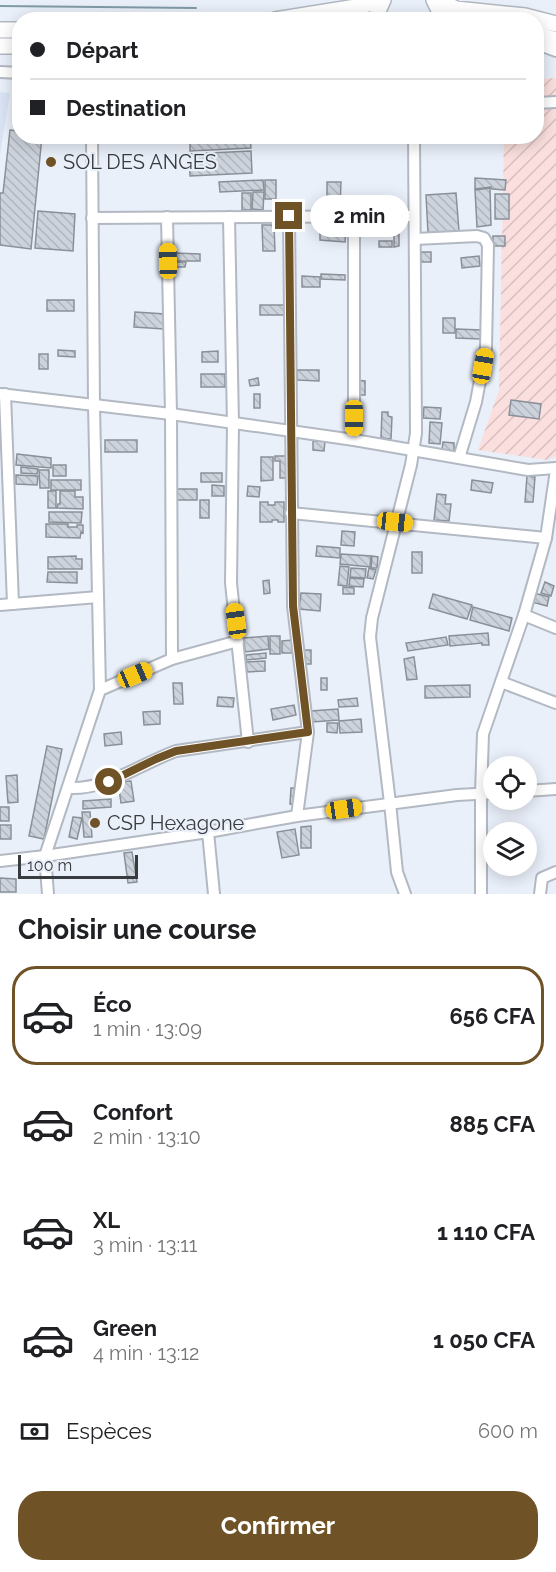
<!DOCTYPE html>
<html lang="fr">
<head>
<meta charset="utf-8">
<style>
  body { margin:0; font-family:Raleway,sans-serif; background:#f2f2f2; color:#202124; height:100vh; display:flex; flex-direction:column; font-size:22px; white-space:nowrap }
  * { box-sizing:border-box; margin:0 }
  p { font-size:20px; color:#757577 }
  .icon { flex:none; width:33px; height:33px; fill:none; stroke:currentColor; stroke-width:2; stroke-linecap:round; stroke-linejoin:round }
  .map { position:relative; height:894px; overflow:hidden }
  .side { display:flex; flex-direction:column; background:#fff; flex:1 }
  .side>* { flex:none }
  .banner { position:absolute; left:12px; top:12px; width:532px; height:132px; border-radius:24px; box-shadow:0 3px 15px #0003; display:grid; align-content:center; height:132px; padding:0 18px; background:#fff }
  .tools { position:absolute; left:483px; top:756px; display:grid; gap:12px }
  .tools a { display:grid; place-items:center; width:54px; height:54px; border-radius:50%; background:#fff; box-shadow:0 3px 15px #0003; font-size:30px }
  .scale { position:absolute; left:18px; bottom:15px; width:120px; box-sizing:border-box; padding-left:6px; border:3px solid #393c3f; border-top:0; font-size:16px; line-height:21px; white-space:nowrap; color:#393c3f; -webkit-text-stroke:4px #eaf0fa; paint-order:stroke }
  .end { position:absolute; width:27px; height:27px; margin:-14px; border:8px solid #6f5326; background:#fff; box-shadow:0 0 0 3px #fff }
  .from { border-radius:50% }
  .bubble { position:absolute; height:42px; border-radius:21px; background:#fff; box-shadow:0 3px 15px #0003; font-size:20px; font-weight:700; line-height:42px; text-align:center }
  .car { position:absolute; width:18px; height:36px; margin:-18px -9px; border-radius:8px; box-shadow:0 0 4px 2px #0007; background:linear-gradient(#f5c518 24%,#345 0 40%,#f5c518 0 76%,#345 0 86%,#f5c518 0) }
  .banner b { display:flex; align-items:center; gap:21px; height:57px; font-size:22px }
  .banner b+b { border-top:2px solid #e0e0e0 }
  .banner i { width:15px; height:15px; background:#202124 }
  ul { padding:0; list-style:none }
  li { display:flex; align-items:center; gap:18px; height:99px; margin:0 12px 9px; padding:0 6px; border:3px solid transparent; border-radius:24px }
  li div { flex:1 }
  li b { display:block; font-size:22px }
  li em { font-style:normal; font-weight:700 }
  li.on { border-color:#6f5326 }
  li>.icon { width:54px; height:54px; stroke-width:1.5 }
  h2 { padding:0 18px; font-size:27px; line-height:72px }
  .pay { display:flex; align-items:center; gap:15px; height:66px; padding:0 18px; font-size:22px }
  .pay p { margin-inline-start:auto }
  .action { display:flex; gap:12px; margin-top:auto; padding:12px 18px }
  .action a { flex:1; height:69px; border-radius:24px; background:#6f5326; color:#fff; font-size:24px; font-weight:700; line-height:69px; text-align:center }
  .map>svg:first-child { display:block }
  .built { fill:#dae4f4 }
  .industrial { fill:url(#industrial-furrows) }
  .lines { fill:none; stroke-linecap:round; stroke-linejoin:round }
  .stream { stroke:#819ca7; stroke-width:2 }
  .building { fill:url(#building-back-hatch); stroke:#8a9098; stroke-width:1.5 }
  .minor-casing { stroke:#b3b9c2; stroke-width:14 }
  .highway-casing { stroke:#b3b9c2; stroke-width:18 }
  .minor { stroke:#fff; stroke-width:10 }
  .highway { stroke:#fff; stroke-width:15 }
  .route { stroke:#6f5326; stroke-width:8 }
  .poi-dot { fill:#6f5326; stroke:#eaf0fa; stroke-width:2 }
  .labels { text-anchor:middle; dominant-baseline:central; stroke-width:4.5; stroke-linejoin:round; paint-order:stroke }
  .poi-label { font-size:20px; fill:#393c3f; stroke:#eaf0fa; text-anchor:start }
</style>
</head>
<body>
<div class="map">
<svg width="556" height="894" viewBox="0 0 556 894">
  <defs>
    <pattern id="industrial-furrows" width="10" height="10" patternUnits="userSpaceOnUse" patternTransform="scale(1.5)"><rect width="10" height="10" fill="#fadfde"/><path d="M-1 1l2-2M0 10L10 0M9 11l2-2" fill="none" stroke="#d7c0c0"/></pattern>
    <pattern id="building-back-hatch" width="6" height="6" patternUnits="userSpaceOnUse" patternTransform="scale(1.5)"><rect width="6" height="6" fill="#cdd3dc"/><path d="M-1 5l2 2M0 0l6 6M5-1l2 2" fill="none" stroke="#b1b6be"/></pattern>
  </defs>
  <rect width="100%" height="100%" fill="#eaf0fa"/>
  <polygon class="built" points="0,92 10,93 0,155"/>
  <polygon class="industrial" points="556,78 556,456 547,460 478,450 499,390 504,137 537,136 537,79"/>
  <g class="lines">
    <polyline class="stream" points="0,6 196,8"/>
  </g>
  <g class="building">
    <polygon points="10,130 20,131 20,136 42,136 31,249 0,245 0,193 3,193"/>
    <polygon points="250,138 251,148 190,151 190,140"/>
    <polygon points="251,151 252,173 190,176 189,154"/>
    <polygon points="475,178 506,180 505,190 492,189 491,187 475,189"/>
    <polygon points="263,180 264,190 220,192 219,182"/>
    <rect x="265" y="180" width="11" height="19"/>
    <polygon points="327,182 341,182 340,206 327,206"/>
    <polygon points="490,188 491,225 477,227 475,190"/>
    <polygon points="253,192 264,192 263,210 252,209"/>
    <rect x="242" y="193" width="9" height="17"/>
    <polygon points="456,193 459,231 428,233 426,195"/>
    <rect x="495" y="194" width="14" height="25"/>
    <polygon points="38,211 75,214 73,251 35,248"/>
    <polygon points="262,225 274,225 275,251 263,251"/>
    <polygon points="320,230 346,231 345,242 320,240"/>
    <polygon points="394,233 399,234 399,246 394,247"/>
    <rect x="493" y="236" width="12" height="10"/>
    <rect x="379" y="241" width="13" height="6"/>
    <rect x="421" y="252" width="10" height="10"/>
    <polygon points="175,253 200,254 200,261 175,261"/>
    <polygon points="479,256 480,266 462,268 461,258"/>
    <polygon points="173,262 186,262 185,267 173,267"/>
    <polygon points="321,274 345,275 345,280 321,279"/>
    <polygon points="302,276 320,277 320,287 302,287"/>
    <rect x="47" y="300" width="27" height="11"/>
    <polygon points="260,305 285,305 284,315 260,315"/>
    <polygon points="135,312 165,314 164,329 134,327"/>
    <rect x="443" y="318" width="12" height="15"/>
    <polygon points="456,329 481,330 481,339 456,338"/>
    <polygon points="58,350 75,351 75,357 58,356"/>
    <polygon points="218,351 218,362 202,362 202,352"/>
    <rect x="39" y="354" width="9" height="15"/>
    <polygon points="297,370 319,370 319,381 297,380"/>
    <rect x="201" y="374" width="24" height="13"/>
    <polygon points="258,378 259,385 250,386 249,380"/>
    <polygon points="356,380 365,381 365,395 356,395"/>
    <rect x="254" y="394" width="6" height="14"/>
    <polygon points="511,400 541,404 539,419 509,415"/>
    <polygon points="424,407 441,408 440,419 423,418"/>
    <polygon points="382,412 388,412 388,416 392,417 391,439 381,438"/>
    <polygon points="430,422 442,423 440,444 429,443"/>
    <rect x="105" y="440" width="32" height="12"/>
    <polygon points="313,441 325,441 324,451 313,450"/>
    <polygon points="443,442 454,443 454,451 442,450"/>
    <polygon points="17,454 51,458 51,468 16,465"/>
    <polygon points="275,456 287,456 286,478 280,478 280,461 275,461"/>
    <polygon points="261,457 273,457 273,480 261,481"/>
    <rect x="53" y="465" width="13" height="11"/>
    <polygon points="21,467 38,469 37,474 21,473"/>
    <polygon points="39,470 49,470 49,488 40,488"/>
    <rect x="201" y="473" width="21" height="9"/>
    <polygon points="16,475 38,476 37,485 16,484"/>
    <polygon points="527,476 535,477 533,502 525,502"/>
    <rect x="51" y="480" width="30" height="10"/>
    <polygon points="472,480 493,483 491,493 471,490"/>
    <polygon points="212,485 224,486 224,496 212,496"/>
    <polygon points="248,486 260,487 259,497 247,496"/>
    <rect x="176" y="489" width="21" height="11"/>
    <rect x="48" y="491" width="8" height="17"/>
    <polygon points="60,491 75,491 75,497 83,497 83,509 57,508 58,504 60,504"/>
    <polygon points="437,494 446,495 445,504 451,504 449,521 434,520"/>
    <rect x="200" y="500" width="9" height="18"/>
    <polygon points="260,502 268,502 268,505 275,505 275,502 284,502 284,522 278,522 278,520 272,520 272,522 260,522"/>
    <polygon points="49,512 82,512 81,523 49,522"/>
    <polygon points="46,524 68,524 68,527 77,527 77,525 83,525 83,533 81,532 80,538 46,537"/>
    <polygon points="342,531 355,532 354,546 341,545"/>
    <polygon points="317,546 340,548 340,558 316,556"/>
    <rect x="412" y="552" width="10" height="21"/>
    <polygon points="341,554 371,556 370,567 340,564"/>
    <polygon points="76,556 76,559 82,559 82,569 48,569 48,557"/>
    <polygon points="372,556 378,557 377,568 371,568"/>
    <polygon points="340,566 349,567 347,586 338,585"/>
    <polygon points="351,568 366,569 365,578 350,577"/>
    <polygon points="369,568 376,570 373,579 367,578"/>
    <polygon points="48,572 77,572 77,583 47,582"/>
    <polygon points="350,578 364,579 363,587 349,586"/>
    <polygon points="269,580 270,593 264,594 263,581"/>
    <polygon points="545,582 554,586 551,596 541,593"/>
    <polygon points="343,587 354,588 354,594 343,594"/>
    <polygon points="301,593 321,594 320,611 299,609"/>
    <polygon points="534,593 549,597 547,606 532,602"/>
    <polygon points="433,594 472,605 467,619 429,608"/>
    <polygon points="473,607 512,618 509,631 470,620"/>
    <polygon points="488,633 489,645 482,645 482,643 450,646 449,636"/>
    <polygon points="268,636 269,649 245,652 244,638"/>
    <rect x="270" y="636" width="10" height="18"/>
    <polygon points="446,637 448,645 408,651 406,643"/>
    <polygon points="293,640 294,653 282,653 282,641"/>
    <polygon points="303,650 311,650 311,664 304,664"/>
    <polygon points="266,653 266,658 246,660 246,655"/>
    <polygon points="414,657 417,679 407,680 404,659"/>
    <polygon points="265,661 265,671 247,672 246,662"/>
    <rect x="321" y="678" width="6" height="12"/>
    <polygon points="173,683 182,683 183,704 174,704"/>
    <polygon points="470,685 470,697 425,698 425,686"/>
    <polygon points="218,697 234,698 233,707 217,706"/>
    <polygon points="357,698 358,706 339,707 338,700"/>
    <polygon points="294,705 296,715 273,720 271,709"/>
    <polygon points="338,709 339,720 312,722 311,711"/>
    <polygon points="160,711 160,724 144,725 143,712"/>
    <polygon points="361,719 362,732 340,733 339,721"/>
    <polygon points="327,723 338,723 337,733 327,732"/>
    <polygon points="121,732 122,744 105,746 104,734"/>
    <polygon points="47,746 62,749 44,839 29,836"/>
    <polygon points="17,775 18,802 8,803 6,776"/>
    <polygon points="131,781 134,801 121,803 118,782"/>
    <polygon points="291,788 298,788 297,805 290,804"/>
    <polygon points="111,799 111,807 83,809 83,801"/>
    <rect x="0" y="807" width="9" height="14"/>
    <polygon points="82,812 90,812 92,837 84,837"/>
    <polygon points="73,817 82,818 77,839 69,837"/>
    <rect x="0" y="825" width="11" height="14"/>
    <polygon points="311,826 311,848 301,848 301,827"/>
    <polygon points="295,829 299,855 282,858 277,832"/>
    <polygon points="132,852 137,882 128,883 124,853"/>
    <polygon points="0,878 16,879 16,892 0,892"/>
  </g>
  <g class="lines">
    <g class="minor-casing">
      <g id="minor">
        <polyline points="537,44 556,51"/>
        <polyline points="0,72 20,73"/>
        <polyline points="537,103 556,102"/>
        <polyline points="289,216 293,606 308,732 297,816"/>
        <polyline points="354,216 354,440"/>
        <polyline points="167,217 171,414 172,659"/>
        <polyline points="229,217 233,424 231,583 248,742"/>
        <polyline points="92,218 414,216"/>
        <polyline points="415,239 477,236 484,238 488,245 486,348 476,402 459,458"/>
        <polyline points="0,394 171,414 354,440 528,470 556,468"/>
        <polyline points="5,394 13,604"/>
        <polyline points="291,513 546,538"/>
        <polyline points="0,605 98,597"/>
        <polyline points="524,615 556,628"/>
        <polyline points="501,682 556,703"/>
        <polyline points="100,690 172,659 238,641"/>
        <path d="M68 788C107 790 140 764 176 751L308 732"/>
        <polyline points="526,791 556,789"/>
        <polyline points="208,832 214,894"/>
        <polyline points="0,861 45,856 208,832 297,816 457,795 494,793"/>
        <polyline points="48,894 45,856 100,690 94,405 92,136"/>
        <polyline points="405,894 397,872 390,803 370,637 372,618 411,465 416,433 414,136"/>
        <polyline points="481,894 481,794 483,734 524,615 546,538 556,470"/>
        <polyline points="540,894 542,878 556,872"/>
      </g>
    </g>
    <g class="highway-casing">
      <g id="highway">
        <polyline points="434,0 439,10 440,20"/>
        <polyline points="438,0 456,9 525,16 556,24"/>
        <polyline points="275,20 362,6 379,0"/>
        <polyline points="377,20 378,11 383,0"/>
        <polyline points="0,30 20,30"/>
        <polyline points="537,34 556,40"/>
        <polyline points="0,46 20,46"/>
      </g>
    </g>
    <use href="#minor" class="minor"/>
    <use href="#highway" class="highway"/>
  </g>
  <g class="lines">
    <polyline class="route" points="109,782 156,759 176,751 308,732 293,606 289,216"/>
  </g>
  <g class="poi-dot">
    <circle cx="51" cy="162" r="6"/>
    <circle cx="95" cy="823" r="6"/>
  </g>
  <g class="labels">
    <g class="poi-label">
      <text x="63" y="162">SOL DES ANGES</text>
      <text x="107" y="823">CSP Hexagone</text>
    </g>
  </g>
</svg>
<div class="tools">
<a><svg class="icon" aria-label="locate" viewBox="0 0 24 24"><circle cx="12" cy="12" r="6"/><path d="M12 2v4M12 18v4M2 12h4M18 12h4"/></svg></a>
<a><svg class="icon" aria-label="layers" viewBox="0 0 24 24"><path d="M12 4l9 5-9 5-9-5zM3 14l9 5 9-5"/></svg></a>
</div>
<div class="scale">100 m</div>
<i class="end from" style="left:109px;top:782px"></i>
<i class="end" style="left:289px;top:216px"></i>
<div class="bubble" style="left:310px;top:195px;width:99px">2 min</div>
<i class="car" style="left:168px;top:261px;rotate:359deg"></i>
<i class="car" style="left:483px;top:366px;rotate:10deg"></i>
<i class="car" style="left:354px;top:418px;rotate:180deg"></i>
<i class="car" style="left:395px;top:522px;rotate:96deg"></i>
<i class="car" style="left:236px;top:621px;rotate:352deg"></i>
<i class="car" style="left:135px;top:675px;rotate:67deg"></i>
<i class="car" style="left:344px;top:809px;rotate:82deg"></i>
<div class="banner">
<b><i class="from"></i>Départ</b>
<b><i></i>Destination</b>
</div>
</div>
<section class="side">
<h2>Choisir une course</h2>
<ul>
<li class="on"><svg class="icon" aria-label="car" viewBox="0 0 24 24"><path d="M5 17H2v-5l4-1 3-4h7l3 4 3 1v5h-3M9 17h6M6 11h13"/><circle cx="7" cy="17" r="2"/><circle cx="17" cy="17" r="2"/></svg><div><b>Éco</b><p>1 min · 13:09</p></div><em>656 CFA</em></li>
<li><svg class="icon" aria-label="car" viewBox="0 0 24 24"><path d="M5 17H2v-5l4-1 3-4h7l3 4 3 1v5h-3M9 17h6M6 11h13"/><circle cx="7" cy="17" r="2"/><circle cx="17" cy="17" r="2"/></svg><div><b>Confort</b><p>2 min · 13:10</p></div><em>885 CFA</em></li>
<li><svg class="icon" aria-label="car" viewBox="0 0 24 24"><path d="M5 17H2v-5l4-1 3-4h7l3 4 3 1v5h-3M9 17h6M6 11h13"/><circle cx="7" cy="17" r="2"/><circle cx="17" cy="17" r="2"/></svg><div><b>XL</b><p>3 min · 13:11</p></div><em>1 110 CFA</em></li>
<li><svg class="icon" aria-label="car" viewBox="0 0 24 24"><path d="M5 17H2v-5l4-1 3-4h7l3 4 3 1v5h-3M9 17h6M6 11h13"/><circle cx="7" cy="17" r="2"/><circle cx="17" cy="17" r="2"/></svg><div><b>Green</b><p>4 min · 13:12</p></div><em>1 050 CFA</em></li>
</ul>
<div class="pay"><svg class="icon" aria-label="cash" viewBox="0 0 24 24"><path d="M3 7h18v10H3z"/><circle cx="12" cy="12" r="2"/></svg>Espèces<p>600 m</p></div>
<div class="action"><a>Confirmer</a></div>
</section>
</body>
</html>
